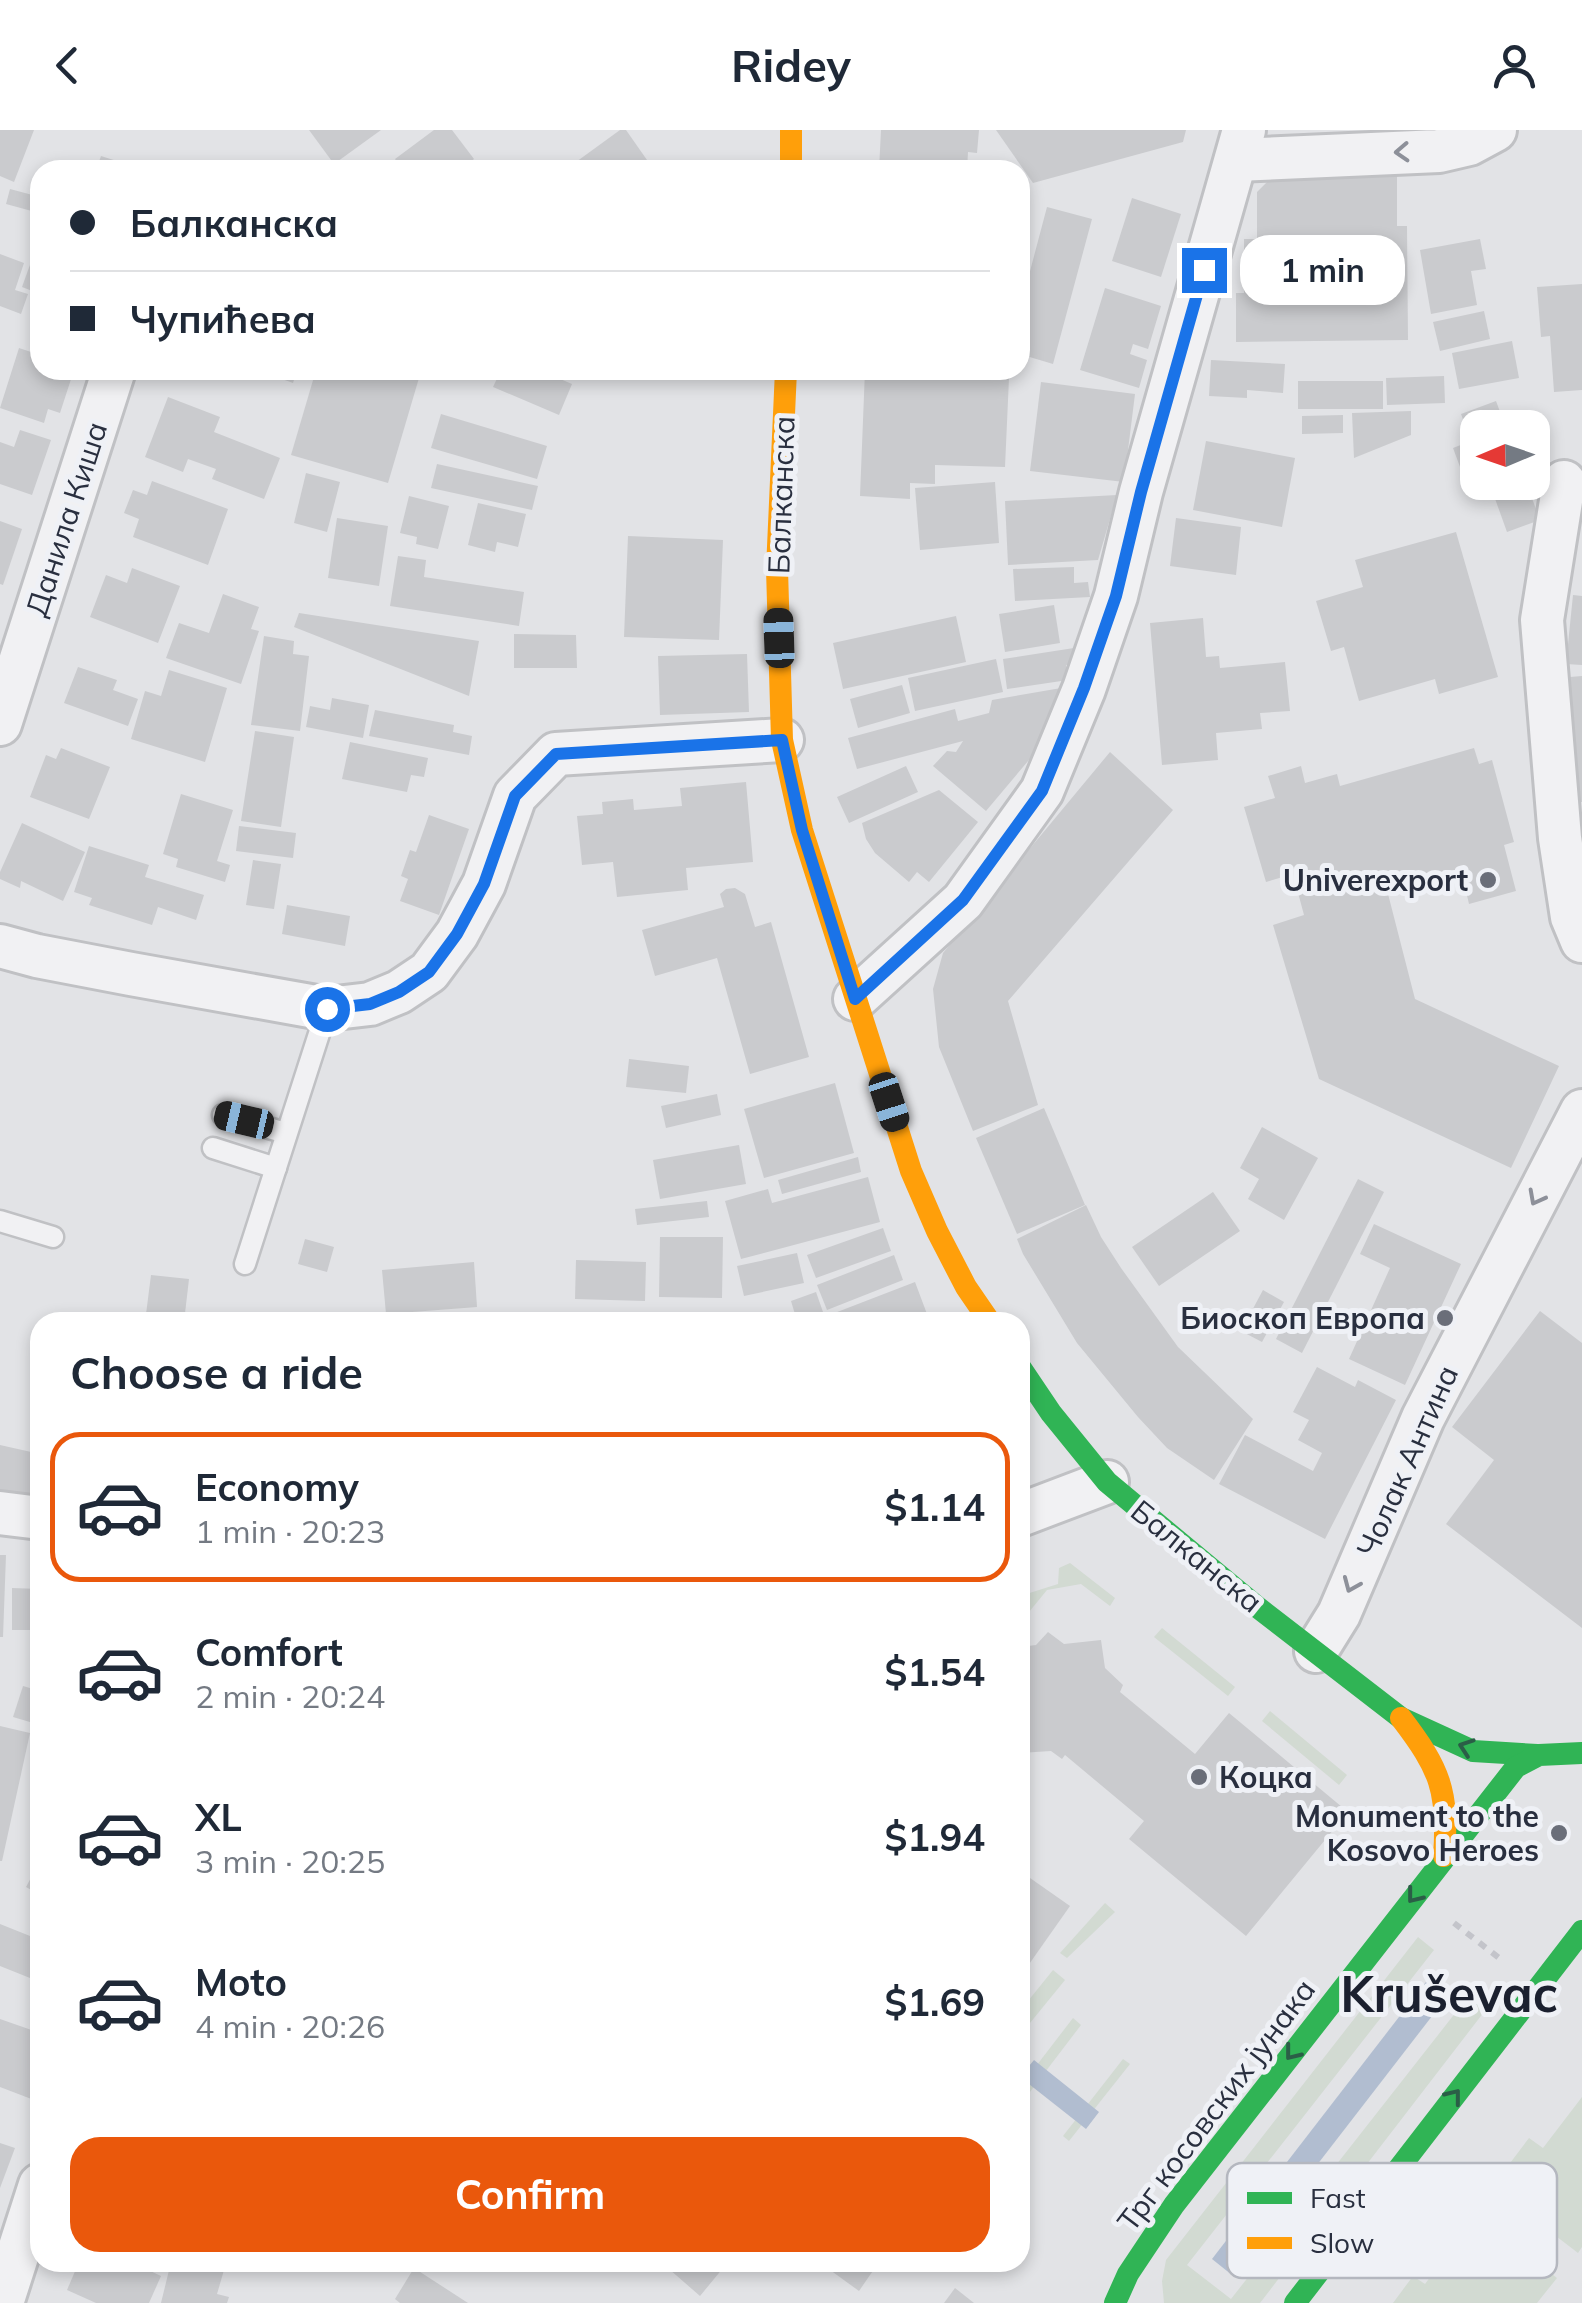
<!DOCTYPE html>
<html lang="en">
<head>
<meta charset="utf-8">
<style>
  body { margin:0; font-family:Mulish,sans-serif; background:#f2f2f3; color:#1f2937; height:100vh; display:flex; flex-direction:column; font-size:38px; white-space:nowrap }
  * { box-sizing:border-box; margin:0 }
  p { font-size:32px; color:#747a83 }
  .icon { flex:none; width:55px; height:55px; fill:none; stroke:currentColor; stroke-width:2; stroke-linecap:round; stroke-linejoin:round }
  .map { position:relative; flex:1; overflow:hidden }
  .drawer { position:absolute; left:30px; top:1182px; width:1000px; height:960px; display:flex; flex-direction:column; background:#fff; border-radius:30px; box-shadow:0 5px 15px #0003 }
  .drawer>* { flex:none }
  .banner { position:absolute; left:30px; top:30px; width:1000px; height:220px; border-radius:30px; box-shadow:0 5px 15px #0003; display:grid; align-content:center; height:220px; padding:0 40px; background:#fff }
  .needle { width:65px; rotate:268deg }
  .controls { position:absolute; left:1460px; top:280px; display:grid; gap:20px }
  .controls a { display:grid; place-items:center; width:90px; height:90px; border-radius:20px; background:#fff; box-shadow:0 5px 15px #0003; font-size:50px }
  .end { position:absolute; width:45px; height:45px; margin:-22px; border:12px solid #1a73e8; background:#fff; box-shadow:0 0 0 5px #fff }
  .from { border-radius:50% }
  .bubble { position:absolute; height:70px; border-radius:30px; background:#fff; box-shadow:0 5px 15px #0003; font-size:32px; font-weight:700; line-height:70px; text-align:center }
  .car { position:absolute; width:30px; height:60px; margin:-30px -15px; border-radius:12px; box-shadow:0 0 8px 2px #0007; background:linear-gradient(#222 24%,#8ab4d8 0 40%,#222 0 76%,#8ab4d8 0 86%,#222 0) }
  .banner b { display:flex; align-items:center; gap:35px; height:95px; font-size:38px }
  .banner b+b { border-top:2px solid #e0e1e3 }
  .banner i { width:25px; height:25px; background:#1f2937 }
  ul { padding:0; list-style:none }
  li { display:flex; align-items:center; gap:30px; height:150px; margin:0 20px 15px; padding:0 20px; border:5px solid transparent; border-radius:30px }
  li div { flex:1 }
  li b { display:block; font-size:38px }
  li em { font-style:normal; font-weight:700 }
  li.on { border-color:#ea580c }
  li>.icon { width:90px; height:90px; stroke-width:1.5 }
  h2 { padding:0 40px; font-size:45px; line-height:120px }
  .button { display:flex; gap:20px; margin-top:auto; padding:20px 40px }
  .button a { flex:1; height:115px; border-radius:30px; background:#ea580c; color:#fff; font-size:40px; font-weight:700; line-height:115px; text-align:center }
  header { display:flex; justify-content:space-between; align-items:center; height:130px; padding:0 40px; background:#fff; font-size:45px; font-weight:700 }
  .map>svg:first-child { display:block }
  .green { fill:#d2dad2 }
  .water { fill:#b1bdd0 }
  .building { fill:#cacbce }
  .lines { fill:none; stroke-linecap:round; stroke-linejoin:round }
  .lane-casing { stroke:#c0c1c4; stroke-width:25 }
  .street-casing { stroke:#c0c1c4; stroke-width:48 }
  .path { stroke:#c3c4ca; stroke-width:6; stroke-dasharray:8 8; stroke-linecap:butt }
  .lane { stroke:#f1f1f3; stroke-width:20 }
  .street { stroke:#f1f1f3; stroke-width:42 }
  .fast { stroke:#30b455; stroke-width:22 }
  .slow { stroke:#ff9f0a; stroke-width:22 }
  .oneway { stroke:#8d9099 }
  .oneway2 { stroke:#2b5e47 }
  .route { stroke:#1a73e8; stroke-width:12 }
  .poi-dot { fill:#6a6e79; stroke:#eff1f6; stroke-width:4 }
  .labels { text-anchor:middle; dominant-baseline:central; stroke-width:10; stroke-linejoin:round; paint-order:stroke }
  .street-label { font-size:30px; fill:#292f3f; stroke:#eff1f6 }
  .poi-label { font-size:30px; font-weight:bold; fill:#292f3f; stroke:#eff1f6; text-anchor:end }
  .town-label { font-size:50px; font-weight:bold; fill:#1b202f; stroke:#eff1f6 }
  .key { fill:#eff1f6; stroke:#b4b7bf; stroke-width:2.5 }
  .key-label { font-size:28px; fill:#292f3f }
</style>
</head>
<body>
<header><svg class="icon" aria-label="back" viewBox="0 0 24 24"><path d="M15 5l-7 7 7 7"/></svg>Ridey<svg class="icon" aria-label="person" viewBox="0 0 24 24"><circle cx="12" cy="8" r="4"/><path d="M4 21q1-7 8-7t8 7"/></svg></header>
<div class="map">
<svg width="1582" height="2173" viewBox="0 0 1582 2173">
  <rect width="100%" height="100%" fill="#e2e3e6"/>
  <g class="green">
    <polygon points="1070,1433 1115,1468 1110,1476 1081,1454 1047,1460 1020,1493 1020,1466 1058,1454 1059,1438"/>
    <polygon points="1162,1498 1235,1557 1228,1566 1154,1507"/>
    <polygon points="1270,1581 1347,1645 1339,1655 1262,1591"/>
    <polygon points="1105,1773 1115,1782 1067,1828 1060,1823"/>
    <polygon points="1418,1807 1434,1820 1187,2135 1231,2169 1478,1854 1494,1869 1260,2173 1164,2173 1162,2151 1166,2130"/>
    <polygon points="1053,1840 1065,1850 1021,1904 1020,1881"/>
    <polygon points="1073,1888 1081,1895 1020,1975 1020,1957"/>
    <polygon points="1123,1929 1130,1934 1069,2011 1063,2006"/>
    <polygon points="1582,1967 1582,2117 1578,2123 1492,2057 1529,2008 1543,2018"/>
    <polygon points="1466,2076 1557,2148 1537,2173 1393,2173 1413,2146 1425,2154 1457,2111 1446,2103"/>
  </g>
  <g class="water">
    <polygon points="1426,1852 1446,1868 1232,2145 1212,2129"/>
    <polygon points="1034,1930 1099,1982 1086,1999 1020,1947"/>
  </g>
  <g class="building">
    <polygon points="0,0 34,0 14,52 0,46"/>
    <polygon points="309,0 381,0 334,34"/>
    <polygon points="434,0 452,0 474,29 460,40 403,40 395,29"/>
    <polygon points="620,0 626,0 654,40 565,40"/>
    <polygon points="881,0 979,0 977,23 968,22 967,40 879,40"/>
    <polygon points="996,0 1186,0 1183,12 1033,53"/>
    <polygon points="101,26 142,39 142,40 96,40"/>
    <polygon points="1397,46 1397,96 1407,96 1408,210 1236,212 1236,163 1244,163 1244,109 1257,109 1257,62 1272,47"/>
    <polygon points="10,59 40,67 39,83 6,74"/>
    <polygon points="1132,68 1181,84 1161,147 1112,131"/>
    <polygon points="1047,77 1092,89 1053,234 1023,225 1027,209 1020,207 1020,179"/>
    <polygon points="40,107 40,164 22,157"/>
    <polygon points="1480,109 1486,139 1471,141 1477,175 1431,184 1420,120"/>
    <polygon points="0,124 24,133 15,160 28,164 21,184 0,176"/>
    <polygon points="1582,154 1582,260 1554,262 1550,206 1541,207 1537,157"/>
    <polygon points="1105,158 1161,176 1148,219 1133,214 1130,224 1147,230 1139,258 1080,240"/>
    <polygon points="1484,181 1490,209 1440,221 1433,192"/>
    <polygon points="1512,211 1519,248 1459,259 1452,223"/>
    <polygon points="19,218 40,225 40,240 74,240 60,283 48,279 44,293 0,278"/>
    <polygon points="1211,230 1285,234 1283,263 1247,260 1247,268 1209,266"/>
    <polygon points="257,240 297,240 293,253"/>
    <polygon points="316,240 392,240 419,248 388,353 291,325"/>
    <polygon points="501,240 539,240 572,254 559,285 493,257"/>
    <polygon points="865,240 993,240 993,248 1009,248 1005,337 935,335 935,354 910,353 910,369 860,366"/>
    <polygon points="1444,246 1445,273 1387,275 1386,248"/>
    <rect x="1298" y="251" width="85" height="28"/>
    <polygon points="1041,252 1135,264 1124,352 1030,341"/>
    <polygon points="168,267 220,287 214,302 280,328 264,369 212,349 216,339 188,329 183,342 145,327"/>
    <polygon points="1496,271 1506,298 1478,298 1478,349 1466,353 1453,318 1471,311 1461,284"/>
    <polygon points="1411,281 1411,305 1354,328 1352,283"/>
    <polygon points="441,284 547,316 537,349 431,318"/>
    <polygon points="1343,285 1343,303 1302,304 1302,286"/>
    <polygon points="20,300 51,310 32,365 0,354 0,312 14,317"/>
    <polygon points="1206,311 1295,328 1282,397 1193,380"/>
    <polygon points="437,334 538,356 532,380 431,358"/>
    <polygon points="306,343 340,352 327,402 294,393"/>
    <polygon points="152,351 228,379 208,435 133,407 139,389 124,383 133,360 147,365"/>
    <polygon points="995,352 999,413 920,420 915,358"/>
    <polygon points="1489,352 1526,352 1540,390 1507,402"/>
    <polygon points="1117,365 1098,430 1008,435 1005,371"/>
    <polygon points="409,366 449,376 438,419 416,414 417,407 400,403"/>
    <polygon points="478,373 526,384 518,417 497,412 495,422 468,415"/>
    <polygon points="337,388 388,396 379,456 328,448"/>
    <polygon points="1176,388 1241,397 1236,445 1170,436"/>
    <polygon points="0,391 22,399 3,455 0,454"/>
    <polygon points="1456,402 1498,547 1439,564 1435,549 1359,571 1344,517 1331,521 1316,471 1363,457 1355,430"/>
    <polygon points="628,406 723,410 719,510 624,507"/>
    <polygon points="398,426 426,430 424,447 524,462 519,496 390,476"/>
    <polygon points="1074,437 1074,453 1088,452 1090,467 1015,471 1013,439"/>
    <polygon points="132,438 180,456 158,513 90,487 106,445 127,453"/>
    <polygon points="223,464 259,477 251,499 259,501 241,554 166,528 179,493 209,503"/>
    <polygon points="1573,465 1582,466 1582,535 1566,534"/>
    <polygon points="1054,475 1060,513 1005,522 999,484"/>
    <polygon points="299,483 479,511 469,566 294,497"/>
    <polygon points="956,486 966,532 843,559 833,513"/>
    <polygon points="1203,488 1206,527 1219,526 1220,538 1285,532 1290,581 1260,583 1262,599 1216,603 1218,630 1162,635 1150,493"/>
    <polygon points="514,504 576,505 577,538 514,538"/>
    <polygon points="264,506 294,511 293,524 309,526 300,601 251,595"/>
    <polygon points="1074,518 1077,534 1066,535 1068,550 1007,559 1003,529"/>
    <polygon points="747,524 749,582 660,585 658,526"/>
    <polygon points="996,529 1003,562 915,581 908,548"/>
    <polygon points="78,537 117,550 113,560 138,569 128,596 64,573"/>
    <polygon points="169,540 227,558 205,632 131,609 145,561 161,566"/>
    <polygon points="1582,546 1582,672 1578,672 1570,547"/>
    <polygon points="902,555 910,583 858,598 850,569"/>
    <polygon points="1067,557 1055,599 986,681 933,636 947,621 956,622 963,611 857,639 848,608 955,579 958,591 989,583 992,570"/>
    <polygon points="332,568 369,575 363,608 306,597 310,576 330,580"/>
    <polygon points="375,580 454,595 453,602 472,606 469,625 369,606"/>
    <polygon points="255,601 294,607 281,697 241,691"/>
    <polygon points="350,612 428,628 424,647 411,645 407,662 342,649"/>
    <polygon points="61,618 110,637 89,689 30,667 46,625 56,629"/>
    <polygon points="1474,618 1479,634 1492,630 1514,712 1504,715 1516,761 1469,774 1461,740 1387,760 1415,869 1559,936 1511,1038 1319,949 1273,795 1304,785 1293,744 1266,752 1244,677 1275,668 1268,646 1301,636 1305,653 1337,644 1340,656"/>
    <polygon points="1110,622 1173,680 1008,871 1038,975 973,1001 939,917 933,859 943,823"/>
    <polygon points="906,636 918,662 849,693 837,667"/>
    <polygon points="746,652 753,732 686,738 688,760 617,767 613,732 582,735 577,686 603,684 602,672 633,669 634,680 682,676 680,658"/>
    <polygon points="939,660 978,692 929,752 917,742 909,752 875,723 866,709 862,693"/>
    <polygon points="181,664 233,680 217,731 230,735 225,752 176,737 178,729 163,724"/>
    <polygon points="429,685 469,699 439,785 400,771 408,749 401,746 410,720 416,722"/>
    <polygon points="22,693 85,722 63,771 21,751 20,758 0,749 0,742"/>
    <polygon points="239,696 296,703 293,728 236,721"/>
    <polygon points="89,716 149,735 145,747 204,765 196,790 158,777 152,795 89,775 92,768 74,762"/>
    <polygon points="253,730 281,734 274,779 246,775"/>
    <polygon points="735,758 745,764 755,797 771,792 809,927 750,944 717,828 655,846 642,800 724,777 720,764 726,759"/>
    <polygon points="287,775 350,786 345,816 282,804"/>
    <polygon points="629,929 689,936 686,963 626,957"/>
    <polygon points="835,953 854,1023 764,1048 744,979"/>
    <polygon points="717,964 721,985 666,998 661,976"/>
    <polygon points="1044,978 1085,1075 1017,1104 976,1008"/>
    <polygon points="1262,997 1318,1028 1284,1090 1248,1069 1259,1049 1240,1038"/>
    <polygon points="739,1015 746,1054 660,1069 653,1030"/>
    <polygon points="858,1027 861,1042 782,1064 778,1050"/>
    <polygon points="868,1047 880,1092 741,1129 725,1071 768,1059 772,1073"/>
    <polygon points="1358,1049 1384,1062 1302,1223 1276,1209"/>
    <polygon points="1213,1062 1240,1101 1159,1156 1132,1117"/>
    <polygon points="707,1071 709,1087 637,1095 635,1079"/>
    <polygon points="1086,1075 1101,1107 1121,1138 1178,1217 1253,1289 1214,1350 1167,1318 1138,1287 1077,1213 1023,1124 1017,1109"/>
    <polygon points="1374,1094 1461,1134 1405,1255 1349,1229 1390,1138 1360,1124"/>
    <polygon points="883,1098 891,1121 816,1148 807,1125"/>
    <polygon points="660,1107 723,1107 722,1168 659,1167"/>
    <polygon points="305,1109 334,1117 327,1142 298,1134"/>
    <polygon points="797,1123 804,1153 744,1166 737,1136"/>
    <polygon points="894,1125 903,1150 827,1180 817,1155"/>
    <polygon points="576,1130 646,1132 645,1171 575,1169"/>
    <polygon points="474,1132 477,1177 386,1184 382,1140"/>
    <polygon points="151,1145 189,1149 184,1192 145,1192"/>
    <polygon points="915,1152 927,1184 905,1192 835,1192 832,1184"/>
    <polygon points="1263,1160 1284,1172 1262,1212 1241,1201"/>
    <polygon points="816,1162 823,1182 797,1191 791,1171"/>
    <polygon points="1540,1181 1582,1213 1582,1498 1446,1394 1494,1330 1452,1297"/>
    <polygon points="1317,1237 1355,1257 1358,1250 1396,1270 1325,1409 1219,1354 1245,1305 1313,1341 1322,1323 1298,1310 1309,1290 1293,1282"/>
    <polygon points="1020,1305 1030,1320 1027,1332 1020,1334"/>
    <polygon points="0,1315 40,1324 30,1371 0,1365"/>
    <polygon points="0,1425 6,1425 3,1507 0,1507"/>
    <polygon points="12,1458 40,1459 40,1500 12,1500"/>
    <polygon points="1048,1502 1064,1514 1101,1510 1105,1538 1123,1555 1120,1562 1195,1624 1229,1583 1348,1682 1246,1806 1129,1709 1144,1691 1065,1625 1062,1629 1051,1621 1020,1623 1020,1517 1036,1515"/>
    <polygon points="23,1556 40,1561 40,1595 13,1587"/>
    <polygon points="0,1596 30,1603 2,1731 0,1731"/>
    <polygon points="40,1731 40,1765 26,1757"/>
    <polygon points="1020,1741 1070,1776 1020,1847"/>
    <polygon points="0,1794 40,1810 40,1852 0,1836"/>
    <polygon points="0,1889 40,1903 40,1955 34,1970 0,1957"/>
    <polygon points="0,2013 15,2018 0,2058"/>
    <polygon points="79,2132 131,2132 161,2146 149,2173 96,2173 67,2160"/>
    <polygon points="171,2132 196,2132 224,2140 217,2164 229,2167 227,2173 161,2173"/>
    <polygon points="661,2132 728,2132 700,2166"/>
    <polygon points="819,2132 879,2132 859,2161"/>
    <polygon points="414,2138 468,2173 400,2173 395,2169"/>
    <polygon points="955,2158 974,2173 944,2173"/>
  </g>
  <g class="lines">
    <g class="lane-casing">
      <g id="lane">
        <polyline points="223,985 286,1003"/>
        <polyline points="213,1018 276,1038"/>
        <polyline points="0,1091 53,1107"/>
        <polyline points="245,1134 327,879"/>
      </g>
    </g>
    <g class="street-casing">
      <g id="street">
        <polyline points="1236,30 1439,21 1469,14 1495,0"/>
        <polyline points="1564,352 1542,490 1560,708 1572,787 1582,811"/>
        <polyline points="0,594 114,240"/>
        <polyline points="0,816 37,826 131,844 327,879 370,874 399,862 429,842 457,804 484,754 515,666 556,624 782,610"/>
        <polyline points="855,869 963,771 1042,661 1084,559 1116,466 1141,362 1244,0"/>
        <polyline points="0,1383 40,1388"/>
        <polyline points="1020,1385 1107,1352"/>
        <polyline points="1316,1521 1339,1484 1423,1288 1582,981"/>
        <polyline points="2,2173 40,2055"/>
      </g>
    </g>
    <polyline class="path" points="1454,1793 1503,1831"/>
    <use href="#lane" class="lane"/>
    <use href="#street" class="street"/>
    <g class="fast">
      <polyline points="1020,1237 1051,1283 1107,1352 1256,1476 1401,1588 1473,1621 1537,1625"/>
      <polyline points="1115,2173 1128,2144 1174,2075 1516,1637 1539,1625 1582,1623"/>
      <polyline points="1295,2173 1582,1801"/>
    </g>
    <g class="slow">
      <polyline points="791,0 791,40"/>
      <polyline points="786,240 777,439 782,610 802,700 911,1041 937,1101 966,1157 990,1192"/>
      <path d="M1401 1588C1440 1639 1449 1661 1444 1726"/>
    </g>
  </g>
  <defs><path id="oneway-chevron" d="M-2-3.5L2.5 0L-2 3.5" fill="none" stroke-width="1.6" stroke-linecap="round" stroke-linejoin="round" transform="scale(2.5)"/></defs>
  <g class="oneway">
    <use href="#oneway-chevron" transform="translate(1402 22) rotate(177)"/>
    <use href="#oneway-chevron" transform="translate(1536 1068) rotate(118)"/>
    <use href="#oneway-chevron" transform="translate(1351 1455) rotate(113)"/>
  </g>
  <g class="oneway2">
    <use href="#oneway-chevron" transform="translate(1466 1617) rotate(-161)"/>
    <use href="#oneway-chevron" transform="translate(1414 1766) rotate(128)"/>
    <use href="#oneway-chevron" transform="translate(1292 1923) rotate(128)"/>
    <use href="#oneway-chevron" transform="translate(1454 1966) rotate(-52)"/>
  </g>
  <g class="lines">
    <polyline class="route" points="327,879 370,874 399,862 429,842 457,804 484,754 515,666 556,624 782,610 802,700 855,869 963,770 1042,661 1084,558 1116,466 1141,362 1204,140"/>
  </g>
  <g class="poi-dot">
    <circle cx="1488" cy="750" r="10"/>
    <circle cx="1445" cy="1188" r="10"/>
    <circle cx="1199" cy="1647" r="10"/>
    <circle cx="1559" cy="1703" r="10"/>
  </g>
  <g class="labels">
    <g class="street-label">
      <text transform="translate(781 365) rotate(-88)">Балканска</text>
      <text transform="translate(66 389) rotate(-72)">Данила Киша</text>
      <text transform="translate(1407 1331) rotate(-66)">Чолак Антина</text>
      <text transform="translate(1197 1426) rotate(39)">Балканска</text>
      <text transform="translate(1216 1975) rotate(-53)">Трг косовских јунака</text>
    </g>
    <g class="poi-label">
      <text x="1468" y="750">Univerexport</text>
      <text x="1425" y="1188">Биоскоп Европа</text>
      <text x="1219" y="1647" text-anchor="start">Коцка</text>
      <text x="1539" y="1686">Monument to the<tspan x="1539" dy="34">Kosovo Heroes</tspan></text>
    </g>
    <g class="town-label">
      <text x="1449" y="1863">Kruševac</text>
    </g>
  </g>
  <rect x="1227" y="2033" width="330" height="115" rx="15" class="key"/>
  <rect x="1247" y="2062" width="45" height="12" fill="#30b455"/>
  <rect x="1247" y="2107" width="45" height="12" fill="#ff9f0a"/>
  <g class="key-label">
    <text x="1310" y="2078">Fast</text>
    <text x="1310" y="2123">Slow</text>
  </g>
</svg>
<div class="controls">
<a><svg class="needle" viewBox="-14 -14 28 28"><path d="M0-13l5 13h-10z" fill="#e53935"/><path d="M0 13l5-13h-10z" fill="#747a83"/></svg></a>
</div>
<i class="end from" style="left:327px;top:879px"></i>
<i class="end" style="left:1204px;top:140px"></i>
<div class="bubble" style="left:1240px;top:105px;width:165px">1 min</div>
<i class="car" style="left:779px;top:508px;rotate:358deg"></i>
<i class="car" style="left:889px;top:972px;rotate:162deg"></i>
<i class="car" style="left:244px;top:990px;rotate:283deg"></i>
<div class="banner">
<b><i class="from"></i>Балканска</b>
<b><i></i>Чупићева</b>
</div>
<section class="drawer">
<h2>Choose a ride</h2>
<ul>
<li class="on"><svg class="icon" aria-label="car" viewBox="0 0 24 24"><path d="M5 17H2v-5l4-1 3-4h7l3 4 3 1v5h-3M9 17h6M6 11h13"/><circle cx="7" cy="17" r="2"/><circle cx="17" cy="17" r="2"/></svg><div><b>Economy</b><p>1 min · 20:23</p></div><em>$1.14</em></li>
<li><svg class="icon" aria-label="car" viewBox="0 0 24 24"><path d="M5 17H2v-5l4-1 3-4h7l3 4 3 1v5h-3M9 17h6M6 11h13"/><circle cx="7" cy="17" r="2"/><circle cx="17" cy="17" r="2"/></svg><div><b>Comfort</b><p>2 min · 20:24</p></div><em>$1.54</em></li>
<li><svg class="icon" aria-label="car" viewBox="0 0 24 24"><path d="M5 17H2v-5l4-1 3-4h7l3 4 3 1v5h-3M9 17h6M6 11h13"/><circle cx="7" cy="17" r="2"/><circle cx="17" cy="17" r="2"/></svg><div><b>XL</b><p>3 min · 20:25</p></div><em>$1.94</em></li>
<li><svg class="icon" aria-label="car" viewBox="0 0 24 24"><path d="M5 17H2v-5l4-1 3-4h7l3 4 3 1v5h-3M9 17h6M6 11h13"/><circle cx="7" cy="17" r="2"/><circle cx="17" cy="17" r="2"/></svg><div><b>Moto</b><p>4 min · 20:26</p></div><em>$1.69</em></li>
</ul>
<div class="button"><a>Confirm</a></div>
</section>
</div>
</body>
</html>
